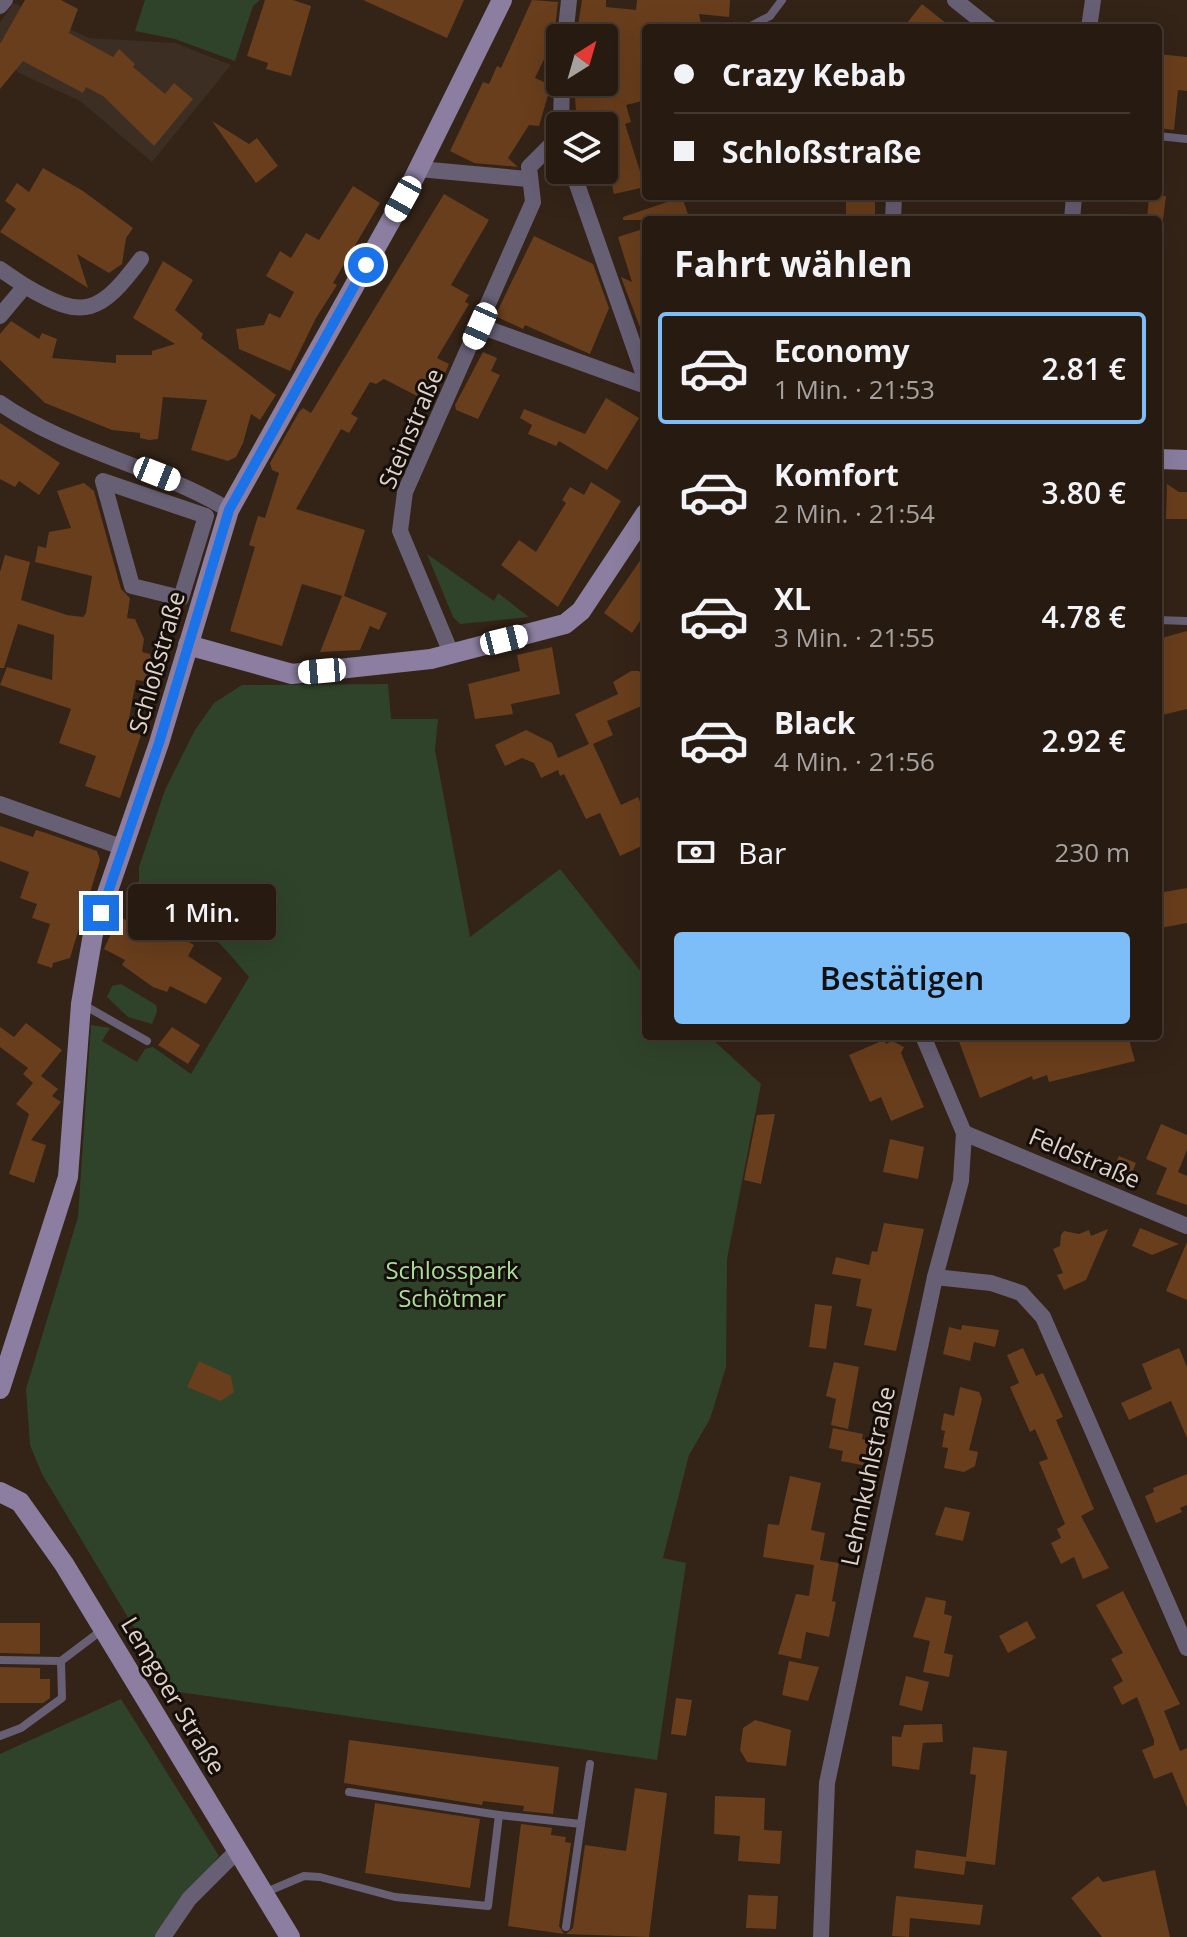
<!DOCTYPE html>
<html lang="de">
<head>
<meta charset="utf-8">
<style>
  body { margin:0; font-family:"Open Sans",sans-serif; background:#2f231a; color:#f1f3f6; height:100vh; display:flex; flex-direction:column; font-size:30px; white-space:nowrap }
  * { box-sizing:border-box; margin:0 }
  p { font-size:26px; color:#a4a19f }
  .icon { flex:none; width:44px; height:44px; fill:none; stroke:currentColor; stroke-width:2; stroke-linecap:round; stroke-linejoin:round }
  .map { position:relative; flex:1; overflow:hidden }
  .drawer { position:absolute; left:642px; top:216px; width:520px; height:824px; display:flex; flex-direction:column; background:#271a11; border-radius:8px; box-shadow:0 8px 32px #0002,0 0 0 2px #433831 }
  .drawer>* { flex:none }
  .top-card { position:absolute; left:642px; top:24px; width:520px; height:176px; border-radius:8px; box-shadow:0 8px 32px #0002,0 0 0 2px #433831; display:grid; align-content:center; height:176px; padding:0 32px; background:#271a11 }
  .needle { width:52px; rotate:37deg }
  .buttons { position:absolute; left:546px; top:24px; display:grid; gap:16px }
  .buttons a { display:grid; place-items:center; width:72px; height:72px; border-radius:8px; background:#271a11; box-shadow:0 8px 32px #0002,0 0 0 2px #433831; font-size:40px }
  .end { position:absolute; width:36px; height:36px; margin:-18px; border:10px solid #1a73e8; background:#fff; box-shadow:0 0 0 4px #fff }
  .from { border-radius:50% }
  .bubble { position:absolute; height:56px; border-radius:8px; background:#271a11; box-shadow:0 8px 32px #0002,0 0 0 2px #433831; font-size:26px; font-weight:600; line-height:56px; text-align:center }
  .car { position:absolute; width:24px; height:48px; margin:-24px -12px; border-radius:10px; box-shadow:0 0 6px 2px #0007; background:linear-gradient(#fff 24%,#345 0 40%,#fff 0 76%,#345 0 86%,#fff 0) }
  .top-card b { display:flex; align-items:center; gap:28px; height:76px; font-size:30px }
  .top-card b+b { border-top:2px solid #433831 }
  .top-card i { width:20px; height:20px; background:#f1f3f6 }
  ul { padding:0; list-style:none }
  li { display:flex; align-items:center; gap:24px; height:112px; margin:0 16px 12px; padding:0 16px; border:4px solid transparent; border-radius:8px }
  li div { flex:1 }
  li b { display:block; font-size:30px }
  li em { font-style:normal; font-weight:600 }
  li.on { border-color:#7dbef9 }
  li>.icon { width:72px; height:72px; stroke-width:1.5 }
  h2 { padding:0 32px; font-size:36px; line-height:96px }
  .pay { display:flex; align-items:center; gap:20px; height:88px; padding:0 32px; font-size:30px }
  .pay p { margin-inline-start:auto }
  .cta { display:flex; gap:16px; margin-top:auto; padding:16px 32px }
  .cta a { flex:1; height:92px; border-radius:8px; background:#7dbef9; color:#111; font-size:32px; font-weight:600; line-height:92px; text-align:center }
  .map>svg:first-child { display:block }
  .education { fill:#3c2e22 }
  .green { fill:#2f432a }
  .building { fill:#693e1c }
  .lines { fill:none; stroke-linecap:round; stroke-linejoin:round }
  .lane { stroke:#675f74; stroke-width:8 }
  .street { stroke:#675f74; stroke-width:16 }
  .secondary { stroke:#8b7ea0; stroke-width:20 }
  .route { stroke:#1a73e8; stroke-width:10 }
  .labels { text-anchor:middle; dominant-baseline:central; stroke-width:6; stroke-linejoin:round; paint-order:stroke }
  .street-label { font-size:24px; fill:#ded2cb; stroke:#160e09 }
  .park-label { font-size:24px; fill:#a9de9b; stroke:#160e09 }
</style>
</head>
<body>
<div class="map">
<svg width="1187" height="1937" viewBox="0 0 1187 1937">
  <rect width="100%" height="100%" fill="#342317"/>
  <polygon class="education" points="14,3 89,38 175,43 231,65 152,162 80,101 21,74 0,57 0,22"/>
  <g class="green">
    <polygon points="145,0 260,0 253,6 235,61 175,39 135,31"/>
    <polygon points="427,554 494,601 498,593 529,617 460,624 453,617"/>
    <path d="M388 684 391 719H438L435 750 470 937 560 869 646 978V1036H709L761 1084 727 1259 726 1367 710 1419 689 1455 663 1558 686 1563 657 1760 172 1691 42 1474 30 1445 26 1389 78 1217 91 1025 110 1028 102 1041 137 1062 145 1049 153 1047 191 1074 249 977C218 939 190 909 139 900V867L165 790 195 730 214 703 242 685Z"/>
    <polygon points="121,984 156,1005 157,1012 152,1024 128,1017 107,997 112,986"/>
    <polygon points="121,1699 219,1856 155,1937 0,1937 0,1754"/>
  </g>
  <g class="building">
    <polygon points="25,0 61,0 78,9 69,33 113,57 119,49 135,64 133,67 165,94 174,83 193,99 154,146 103,96 86,87 83,93 23,61 0,89 0,44"/>
    <polygon points="265,0 293,0 311,6 291,76 266,69 268,63 247,56"/>
    <polygon points="363,0 464,0 447,38"/>
    <polygon points="532,0 558,2 554,38 535,78 551,85 539,126 529,125 508,158 518,167 474,163 450,151 483,82 489,84 497,66 501,68"/>
    <polygon points="582,0 606,0 606,7 636,10 637,0 730,0 729,17 699,14 702,28 646,28 646,100 626,105 631,122 625,124 645,187 614,194 604,151 604,126 577,126 574,82 604,82 604,38 576,38"/>
    <polygon points="922,4 952,28 903,28"/>
    <polygon points="1158,54 1187,57 1187,91 1178,90 1174,130 1158,128"/>
    <polygon points="212,121 249,144 257,138 278,166 256,183"/>
    <polygon points="43,168 83,191 133,228 126,238 122,264 109,273 77,254 88,288 0,232 16,209 5,201 17,183 29,192"/>
    <polygon points="353,186 380,203 333,283 337,285 316,318 290,371 239,349 236,329 264,325 269,313 280,318 294,292 266,276 280,251 291,258 306,233 319,240"/>
    <polygon points="444,194 489,220 451,285 469,295 465,302 469,304 437,358 449,364 436,395 420,388 417,396 384,379 376,384 370,382 351,414 358,418 349,433 341,429 296,509 365,530 344,596 387,613 379,630 370,626 360,650 320,652 342,596 302,584 282,646 230,631 255,547 249,545 258,516 265,518 279,473 272,470 270,463 299,412 303,408 311,413"/>
    <polygon points="846,196 875,196 875,219 846,220"/>
    <polygon points="1149,196 1166,196 1163,220 1147,220"/>
    <polygon points="682,197 690,220 623,220 623,217"/>
    <polygon points="646,228 646,337 644,338 621,277 632,282 618,237"/>
    <polygon points="534,236 593,264 609,308 590,354 525,325 523,329 495,316"/>
    <polygon points="163,261 193,280 175,310 203,334 201,338 276,395 260,420 251,414 243,443 236,457 228,461 191,450 207,400 163,397 158,439 149,440 140,438 140,433 112,430 45,403 0,360 0,334 11,321 39,339 42,333 57,339 52,358 116,363 116,355 152,355 152,351 175,344 133,318"/>
    <polygon points="483,352 497,358 491,371 500,375 478,419 456,410 455,405"/>
    <polygon points="606,398 639,418 607,470 559,441 556,446 528,434 532,425 520,418 524,409 585,434"/>
    <polygon points="0,423 60,463 39,495 19,481 15,487 0,479"/>
    <polygon points="591,482 621,501 558,607 501,565 519,540 536,552 566,503 562,500 570,487 584,495"/>
    <polygon points="84,483 94,491 121,589 130,598 127,618 135,619 144,639 142,652 150,654 153,672 152,682 136,680 127,730 141,735 120,798 85,786 96,756 59,743 71,709 0,685 7,667 52,680 54,635 18,624 4,668 0,668 0,572 5,555 30,562 21,600 67,615 83,617 86,613 92,576 35,562 38,546 46,548 49,532 71,528 57,491"/>
    <polygon points="1167,484 1179,492 1187,492 1187,519 1166,519"/>
    <polygon points="646,552 646,612 632,633 604,613"/>
    <polygon points="1187,631 1187,709 1158,716 1158,639"/>
    <polygon points="552,647 560,694 511,704 513,714 475,719 468,684 520,671 517,655"/>
    <polygon points="631,671 639,671 646,681 646,704 607,721 613,735 593,744 621,805 638,797 646,816 646,844 620,856 600,813 586,819 564,774 560,776 558,770 541,778 534,763 522,758 505,766 495,745 526,730 552,743 558,758 589,744 575,714 618,694 613,682"/>
    <polygon points="0,826 33,837 36,830 46,833 97,851 100,860 70,958 53,963 52,968 37,963 50,924 32,918 37,904 20,898 29,872 0,861"/>
    <polygon points="1187,888 1187,923 1160,928 1158,893"/>
    <polygon points="119,916 143,931 149,920 161,927 165,920 186,932 183,939 194,945 188,956 222,978 206,1004 170,986 167,992 153,987 122,965 125,960 104,949"/>
    <polygon points="26,1023 62,1050 41,1076 58,1089 52,1096 61,1102 31,1140 46,1145 34,1183 9,1174 29,1114 16,1104 33,1083 23,1074 28,1068 0,1047 0,1027 14,1037"/>
    <polygon points="172,1027 200,1045 188,1064 158,1045"/>
    <polygon points="957,1036 1128,1036 1135,1061 1049,1082 1047,1075 1033,1080 1032,1076 980,1098"/>
    <polygon points="884,1040 886,1044 892,1041 904,1047 901,1053 924,1107 891,1121 881,1097 870,1102 849,1055"/>
    <polygon points="775,1114 761,1184 744,1180 757,1115"/>
    <polygon points="1161,1124 1187,1135 1187,1150 1178,1172 1187,1176 1187,1205 1156,1194 1167,1168 1146,1159"/>
    <polygon points="890,1139 924,1147 918,1179 883,1172"/>
    <polygon points="1119,1156 1136,1163 1129,1180 1111,1173"/>
    <polygon points="884,1223 924,1229 896,1351 864,1345 872,1309 856,1306 861,1279 832,1274 836,1257 869,1265 872,1251 877,1252"/>
    <polygon points="1140,1228 1179,1244 1152,1255 1132,1246"/>
    <polygon points="1108,1229 1086,1280 1064,1290 1057,1275 1063,1273 1053,1249 1060,1246 1061,1235 1064,1231 1079,1234 1089,1230 1091,1236"/>
    <polygon points="1187,1242 1187,1300 1166,1291"/>
    <polygon points="815,1304 832,1306 826,1349 809,1347"/>
    <polygon points="962,1325 999,1330 995,1347 974,1342 970,1361 943,1354 949,1327 961,1330"/>
    <polygon points="1023,1348 1036,1376 1043,1373 1063,1417 1056,1420 1094,1509 1081,1516 1109,1568 1083,1579 1074,1557 1061,1564 1051,1543 1061,1538 1057,1529 1065,1524 1039,1462 1048,1459 1035,1429 1030,1432 1010,1387 1019,1383 1007,1355"/>
    <polygon points="1179,1348 1187,1367 1187,1438 1171,1401 1129,1420 1121,1403 1152,1389 1142,1364"/>
    <polygon points="199,1361 231,1376 234,1392 221,1401 187,1387"/>
    <polygon points="834,1362 859,1367 848,1429 831,1425 836,1399 826,1396"/>
    <polygon points="960,1387 979,1392 982,1399 969,1450 978,1452 975,1466 964,1472 944,1468 948,1448 942,1447 945,1431 941,1430 944,1413 954,1416"/>
    <polygon points="833,1428 863,1434 862,1439 873,1442 878,1450 870,1454 867,1466 841,1461 843,1451 829,1448"/>
    <polygon points="1187,1474 1187,1505 1180,1508 1182,1512 1156,1523 1145,1496 1154,1492 1153,1488"/>
    <polygon points="790,1476 821,1483 811,1530 825,1533 820,1560 839,1563 832,1601 836,1602 829,1637 806,1632 801,1659 778,1654 796,1594 809,1596 814,1565 763,1557 768,1524 779,1525"/>
    <polygon points="945,1507 970,1512 963,1541 935,1535"/>
    <polygon points="1123,1591 1180,1704 1164,1711 1180,1751 1187,1748 1187,1808 1172,1772 1154,1779 1142,1750 1154,1745 1154,1740 1137,1697 1122,1705 1113,1687 1123,1681 1111,1659 1123,1653 1096,1605"/>
    <polygon points="926,1597 946,1601 944,1614 952,1616 944,1653 953,1655 949,1677 923,1672 930,1641 913,1637"/>
    <polygon points="1027,1621 1036,1638 1008,1653 999,1636"/>
    <polygon points="0,1623 40,1623 40,1654 0,1653"/>
    <polygon points="789,1661 819,1667 808,1701 782,1695"/>
    <polygon points="0,1667 40,1668 40,1679 50,1679 50,1698 43,1703 0,1703"/>
    <polygon points="906,1676 929,1682 922,1711 899,1705"/>
    <polygon points="676,1698 692,1700 686,1736 671,1734"/>
    <polygon points="755,1720 791,1730 786,1766 747,1762 740,1750 743,1728"/>
    <polygon points="942,1724 943,1742 923,1743 919,1770 892,1766 892,1736 901,1737 904,1725"/>
    <polygon points="349,1740 559,1767 553,1814 523,1811 524,1806 483,1801 482,1805 344,1783"/>
    <polygon points="973,1747 1007,1751 995,1865 966,1861 964,1875 914,1868 916,1850 966,1857 976,1775 970,1774"/>
    <polygon points="635,1788 667,1793 649,1937 566,1934 573,1928 585,1845 626,1851"/>
    <polygon points="715,1796 765,1798 764,1830 782,1831 780,1864 738,1861 740,1836 714,1834"/>
    <polygon points="375,1803 480,1819 470,1888 365,1873"/>
    <polygon points="521,1824 552,1828 551,1835 566,1837 565,1842 571,1843 559,1926 564,1934 508,1926"/>
    <polygon points="1155,1870 1170,1937 1102,1937 1071,1898 1098,1876 1103,1882"/>
    <polygon points="748,1895 778,1896 776,1929 746,1928"/>
    <polygon points="896,1896 983,1905 980,1925 910,1918 909,1937 892,1936"/>
  </g>
  <g class="lines">
    <g class="lane">
      <polyline points="747,28 770,16 782,0"/>
      <polyline points="1158,136 1187,139"/>
      <polyline points="1158,620 1187,621"/>
      <polyline points="82,1004 147,1041"/>
      <polyline points="0,1660 61,1661 102,1630"/>
      <polyline points="0,1736 21,1728 62,1698 61,1661"/>
      <polyline points="499,1815 581,1824 590,1764"/>
      <polyline points="264,1893 304,1876 320,1877 395,1897 488,1906 499,1815 349,1792"/>
      <polyline points="566,1927 581,1824"/>
    </g>
    <g class="street">
      <polyline points="955,0 990,28"/>
      <polyline points="0,6 5,0"/>
      <polyline points="1089,28 1093,0"/>
      <polyline points="565,38 569,0"/>
      <polyline points="561,126 562,82"/>
      <polyline points="419,169 528,179"/>
      <polyline points="572,170 646,381"/>
      <polyline points="893,220 894,196"/>
      <polyline points="1072,220 1074,196"/>
      <polyline points="0,269 25,286 0,316"/>
      <path d="M25 286C84 321 100 314 141 259"/>
      <polyline points="480,326 646,386"/>
      <path d="M0 403C71 452 156 466 229 510"/>
      <polygon points="103,481 206,516 181,598 132,586"/>
      <polyline points="451,653 400,531 405,492 533,202 529,167 560,136"/>
      <polyline points="0,804 124,848"/>
      <polyline points="964,1133 1187,1226"/>
      <polyline points="935,1277 991,1283 1021,1293 1043,1317 1187,1648"/>
      <polyline points="163,1937 189,1899 237,1851"/>
      <polyline points="821,1937 827,1783 935,1277 961,1181 964,1133 923,1036"/>
    </g>
    <g class="secondary">
      <polyline points="1158,459 1187,460"/>
      <polyline points="188,645 292,674 431,659 565,624 581,611 646,513"/>
      <polyline points="0,1389 68,1177 81,1004 93,934 159,743 229,510 409,188 502,0"/>
      <polyline points="0,1492 20,1502 64,1564 290,1937"/>
    </g>
  </g>
  <g class="lines">
    <polyline class="route" points="101,913 159,743 229,510 366,265"/>
  </g>
  <g class="labels">
    <g class="street-label">
      <text transform="translate(410 428) rotate(-67)">Steinstraße</text>
      <text transform="translate(156 662) rotate(-74)">Schloßstraße</text>
      <text transform="translate(1085 1157) rotate(23)">Feldstraße</text>
      <text transform="translate(867 1476) rotate(-78)">Lehmkuhlstraße</text>
      <text transform="translate(174 1695) rotate(59)">Lemgoer Straße</text>
    </g>
    <g class="park-label">
      <text x="452" y="1269">Schlosspark<tspan x="452" dy="28">Schötmar</tspan></text>
    </g>
  </g>
</svg>
<div class="buttons">
<a><svg class="needle" viewBox="-14 -14 28 28"><path d="M0-13l5 13h-10z" fill="#e53935"/><path d="M0 13l5-13h-10z" fill="#a4a19f"/></svg></a>
<a><svg class="icon" aria-label="layers" viewBox="0 0 24 24"><path d="M12 4l9 5-9 5-9-5zM3 14l9 5 9-5"/></svg></a>
</div>
<i class="end from" style="left:366px;top:265px"></i>
<i class="end" style="left:101px;top:913px"></i>
<div class="bubble" style="left:128px;top:884px;width:148px">1 Min.</div>
<i class="car" style="left:403px;top:199px;rotate:209deg"></i>
<i class="car" style="left:480px;top:326px;rotate:204deg"></i>
<i class="car" style="left:157px;top:474px;rotate:112deg"></i>
<i class="car" style="left:504px;top:640px;rotate:76deg"></i>
<i class="car" style="left:322px;top:671px;rotate:265deg"></i>
<div class="top-card">
<b><i class="from"></i>Crazy Kebab</b>
<b><i></i>Schloßstraße</b>
</div>
<section class="drawer">
<h2>Fahrt wählen</h2>
<ul>
<li class="on"><svg class="icon" aria-label="car" viewBox="0 0 24 24"><path d="M5 17H2v-5l4-1 3-4h7l3 4 3 1v5h-3M9 17h6M6 11h13"/><circle cx="7" cy="17" r="2"/><circle cx="17" cy="17" r="2"/></svg><div><b>Economy</b><p>1 Min. · 21:53</p></div><em>2.81 €</em></li>
<li><svg class="icon" aria-label="car" viewBox="0 0 24 24"><path d="M5 17H2v-5l4-1 3-4h7l3 4 3 1v5h-3M9 17h6M6 11h13"/><circle cx="7" cy="17" r="2"/><circle cx="17" cy="17" r="2"/></svg><div><b>Komfort</b><p>2 Min. · 21:54</p></div><em>3.80 €</em></li>
<li><svg class="icon" aria-label="car" viewBox="0 0 24 24"><path d="M5 17H2v-5l4-1 3-4h7l3 4 3 1v5h-3M9 17h6M6 11h13"/><circle cx="7" cy="17" r="2"/><circle cx="17" cy="17" r="2"/></svg><div><b>XL</b><p>3 Min. · 21:55</p></div><em>4.78 €</em></li>
<li><svg class="icon" aria-label="car" viewBox="0 0 24 24"><path d="M5 17H2v-5l4-1 3-4h7l3 4 3 1v5h-3M9 17h6M6 11h13"/><circle cx="7" cy="17" r="2"/><circle cx="17" cy="17" r="2"/></svg><div><b>Black</b><p>4 Min. · 21:56</p></div><em>2.92 €</em></li>
</ul>
<div class="pay"><svg class="icon" aria-label="cash" viewBox="0 0 24 24"><path d="M3 7h18v10H3z"/><circle cx="12" cy="12" r="2"/></svg>Bar<p>230 m</p></div>
<div class="cta"><a>Bestätigen</a></div>
</section>
</div>
</body>
</html>
